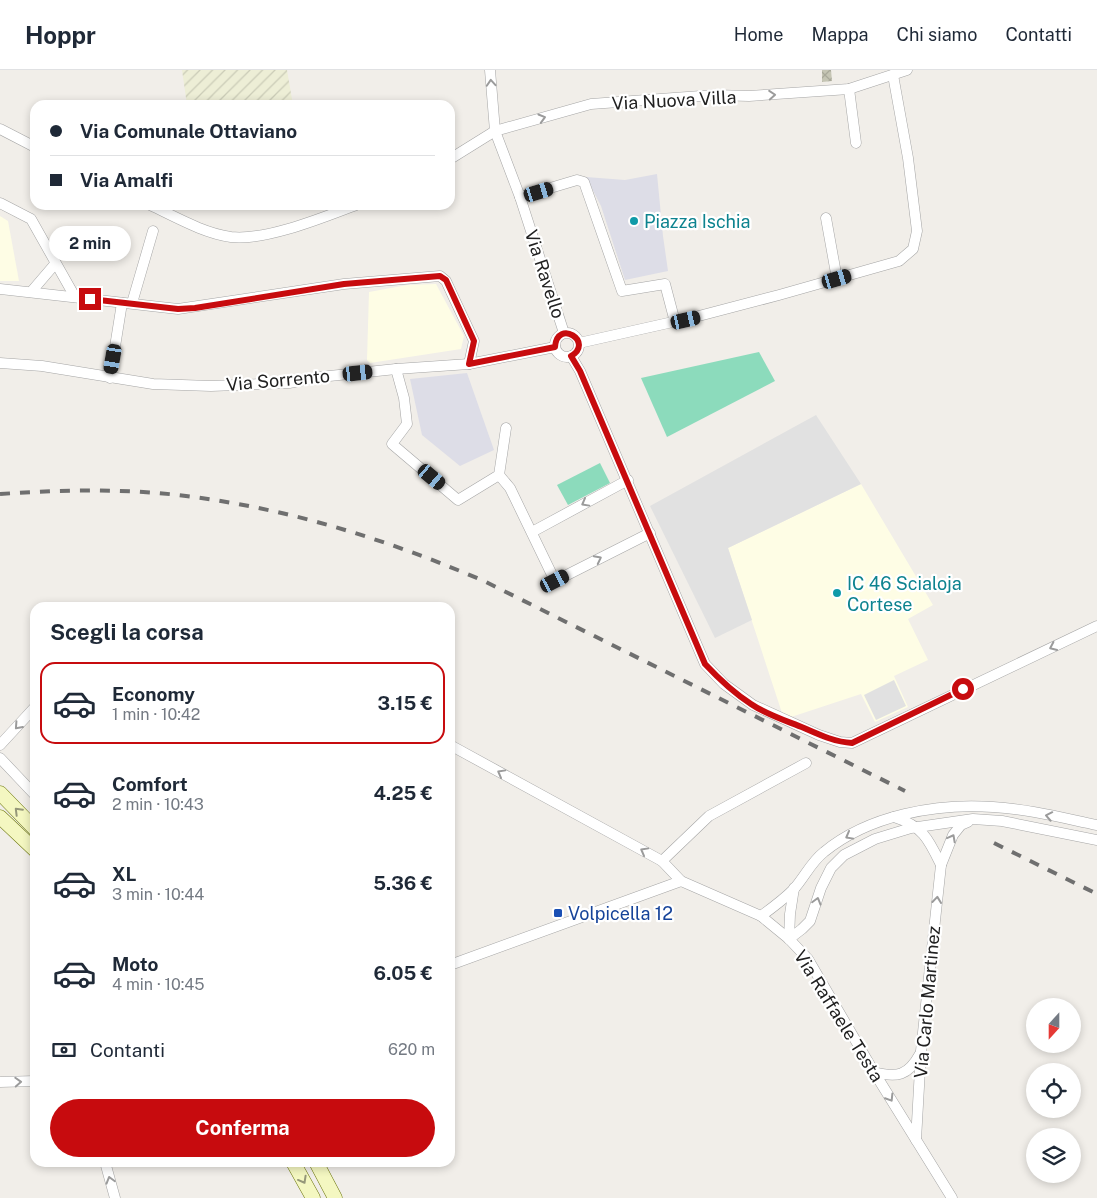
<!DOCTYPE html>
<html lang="it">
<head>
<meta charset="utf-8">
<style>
  body { margin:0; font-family:"Public Sans",sans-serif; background:#f2f2f3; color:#1f2937; height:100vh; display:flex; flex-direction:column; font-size:19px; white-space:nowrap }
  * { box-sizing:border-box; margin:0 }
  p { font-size:16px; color:#747a83 }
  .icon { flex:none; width:28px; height:28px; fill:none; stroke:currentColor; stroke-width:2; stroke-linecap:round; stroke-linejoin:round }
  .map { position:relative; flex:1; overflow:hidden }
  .panel { position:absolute; left:30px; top:532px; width:425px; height:565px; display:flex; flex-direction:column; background:#fff; border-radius:15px; box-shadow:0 2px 8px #0003 }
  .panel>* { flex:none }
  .guide { position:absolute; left:30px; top:30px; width:425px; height:110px; border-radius:15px; box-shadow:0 2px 8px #0003; display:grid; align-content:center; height:110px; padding:0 20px; background:#fff }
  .needle { width:32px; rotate:201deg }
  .buttons { position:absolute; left:1026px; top:928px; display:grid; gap:10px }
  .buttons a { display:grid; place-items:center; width:55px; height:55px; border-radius:50%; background:#fff; box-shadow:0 2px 8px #0003; font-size:25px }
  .end { position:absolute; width:22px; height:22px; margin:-11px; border:6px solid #c70b0e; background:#fff; box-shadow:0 0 0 2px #fff }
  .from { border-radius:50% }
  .bubble { position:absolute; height:35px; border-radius:18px; background:#fff; box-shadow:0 2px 8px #0003; font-size:16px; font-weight:700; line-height:35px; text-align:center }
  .car { position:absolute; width:15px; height:30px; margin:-15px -8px; border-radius:6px; box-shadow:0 0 4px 1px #0007; background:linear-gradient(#222 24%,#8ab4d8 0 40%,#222 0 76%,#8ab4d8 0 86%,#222 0) }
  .guide b { display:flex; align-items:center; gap:18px; height:48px; font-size:19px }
  .guide b+b { border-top:1px solid #e0e1e3 }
  .guide i { width:12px; height:12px; background:#1f2937 }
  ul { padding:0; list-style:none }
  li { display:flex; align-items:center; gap:15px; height:82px; margin:0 10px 8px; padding:0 10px; border:2px solid transparent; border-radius:15px }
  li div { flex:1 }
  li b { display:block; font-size:19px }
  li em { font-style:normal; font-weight:700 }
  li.active { border-color:#c70b0e }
  li>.icon { width:45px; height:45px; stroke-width:1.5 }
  h2 { padding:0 20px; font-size:22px; line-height:60px }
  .pay { display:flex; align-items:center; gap:12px; height:55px; padding:0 20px; font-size:19px }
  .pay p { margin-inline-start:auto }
  .action { display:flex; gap:10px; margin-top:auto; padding:10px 20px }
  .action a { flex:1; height:58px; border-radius:30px; background:#c70b0e; color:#fff; font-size:20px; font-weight:700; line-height:58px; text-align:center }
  header { display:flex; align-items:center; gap:30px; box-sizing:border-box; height:70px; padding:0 25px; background:#fff; border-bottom:1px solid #e0e1e3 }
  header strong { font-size:24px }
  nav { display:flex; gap:28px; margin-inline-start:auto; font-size:18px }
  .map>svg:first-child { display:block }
  .education { fill:#fefde5 }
  .construction { fill:url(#construction-cross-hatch) }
  .farmland { fill:url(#farmland-furrows) }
  .pitch { fill:#8cdbbc }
  .parking { fill:#e1e1e1 }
  .plaza { fill:#dddde7 }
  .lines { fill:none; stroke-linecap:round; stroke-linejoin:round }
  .minor-casing { stroke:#a5a5a5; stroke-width:11 }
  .secondary-casing { stroke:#6b750b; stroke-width:15 }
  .minor { stroke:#fff; stroke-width:10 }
  .secondary { stroke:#f4f7c1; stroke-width:14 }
  .rail { stroke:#6f6f6f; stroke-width:4; stroke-dasharray:10 10; stroke-linecap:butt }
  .oneway { stroke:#9b9b9b }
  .oneway2 { stroke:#959779 }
  .route { stroke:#c70b0e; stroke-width:6 }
  .culture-dot { fill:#0f9aa8; stroke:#fff; stroke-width:2 }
  .transit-dot { fill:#1a4fb4; stroke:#fff; stroke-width:2 }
  .labels { text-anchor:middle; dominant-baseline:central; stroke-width:4.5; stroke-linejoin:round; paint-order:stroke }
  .street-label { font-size:18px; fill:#212121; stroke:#fff }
  .culture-label { font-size:18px; fill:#0d838f; stroke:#fff; text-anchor:start }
  .transit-label { font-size:18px; fill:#164399; stroke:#fff; text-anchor:start }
</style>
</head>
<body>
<header>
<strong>Hoppr</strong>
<nav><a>Home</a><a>Mappa</a><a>Chi siamo</a><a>Contatti</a></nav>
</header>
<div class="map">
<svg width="1097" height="1128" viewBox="0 0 1097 1128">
  <defs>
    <pattern id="construction-cross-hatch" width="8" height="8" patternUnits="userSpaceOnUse" patternTransform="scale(1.25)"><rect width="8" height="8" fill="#c5c5b4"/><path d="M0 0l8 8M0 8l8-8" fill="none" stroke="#a9a99a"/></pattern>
    <pattern id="farmland-furrows" width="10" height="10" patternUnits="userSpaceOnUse" patternTransform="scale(1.25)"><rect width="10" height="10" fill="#edeed6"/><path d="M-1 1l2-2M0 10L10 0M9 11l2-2" fill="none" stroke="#cbccb7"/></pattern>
  </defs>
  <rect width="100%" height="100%" fill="#f1eee9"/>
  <g class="education">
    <polygon points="0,146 8,151 19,211 0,211"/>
    <polygon points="436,214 464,266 461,279 370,293 367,290 369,222 407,215"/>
    <polygon points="861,414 933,535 908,549 928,590 894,606 908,637 875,652 861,624 788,648 782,643 728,478"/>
  </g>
  <polygon class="construction" points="822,0 831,0 832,11 822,12"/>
  <polygon class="farmland" points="182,0 287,0 293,35 187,35"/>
  <g class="pitch">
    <polygon points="759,282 775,311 667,367 641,308"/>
    <polygon points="600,393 610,413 568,435 557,415"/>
  </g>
  <g class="parking">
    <polygon points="816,345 861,414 728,478 752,550 715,568 650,436"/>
    <polygon points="894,610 906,636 876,650 864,625"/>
  </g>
  <g class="plaza">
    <polygon points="657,104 663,166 668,201 625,210 601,136 586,107 625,110"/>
    <polygon points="467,303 494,380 460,396 422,365 410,309"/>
  </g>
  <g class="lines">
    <g class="minor-casing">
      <g id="minor">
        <polyline points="490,0 495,61 520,127 564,263"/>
        <polyline points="849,19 856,73"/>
        <polyline points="0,59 35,77"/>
        <polyline points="450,89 495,61 591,34 715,25 749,26 849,19 907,0"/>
        <polyline points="520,127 577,110 584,112 622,221 665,214 675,252"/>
        <polyline points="0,133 31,149 75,227"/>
        <path d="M150 135C176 147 203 163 231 167 266 171 324 147 356 135"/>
        <polyline points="826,148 837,209"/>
        <polyline points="0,219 178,239 344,214 440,206 446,211 474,271 469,294"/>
        <polyline points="31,222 55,194"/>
        <polyline points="132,233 153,161"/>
        <circle cx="567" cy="275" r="12"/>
        <polyline points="579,273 695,247 779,225 899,191 913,179 917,161 908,88 893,5"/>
        <polyline points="571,286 580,301 705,594 724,614 753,635 819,665 840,672 852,673 1097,556"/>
        <polyline points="0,293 42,296 153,314 211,316 289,313 320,307 396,299 469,294 555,277"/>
        <polyline points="396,299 404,328 407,354 392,374 458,430 499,405 506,358"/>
        <polyline points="110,308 122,233"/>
        <polyline points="499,405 510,418 555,511 650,463"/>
        <polyline points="532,462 628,410"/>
        <polyline points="0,675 35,637"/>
        <polyline points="450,675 662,791 681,811 761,846 789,869 808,889 874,1002 952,1128"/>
        <polyline points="0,688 35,725"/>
        <path d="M894 747C923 756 929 770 941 795"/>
        <polyline points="662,791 709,746 806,693"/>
        <path d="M761 846C772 838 783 830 793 820 804 808 811 792 824 782 869 745 937 733 993 737 1028 739 1063 748 1097 755"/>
        <polyline points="789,869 802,859 810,851 821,818 831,798 844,785 875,769 911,758 973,749 1002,751 1097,770"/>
        <polyline points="789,869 790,844 794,818"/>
        <polyline points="450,895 681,811"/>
        <path d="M874 1002C897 1008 908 1006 920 984"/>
        <polyline points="0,1012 35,1011"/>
        <polyline points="916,1070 921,981 941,795 953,765 961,755 968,752"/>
        <polyline points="105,1092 115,1128"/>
      </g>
    </g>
    <g class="secondary-casing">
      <g id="secondary">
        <polyline points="0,723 35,759"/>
        <polyline points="0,747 35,780"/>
        <polyline points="293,1092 313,1128"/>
        <polyline points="316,1092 335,1128"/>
      </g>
    </g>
    <use href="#minor" class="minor"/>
    <use href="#secondary" class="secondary"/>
    <g class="rail">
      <path d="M0 424C62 420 124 418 186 426 291 439 388 470 484 511L905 721"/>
      <polyline points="994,773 1097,824"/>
    </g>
  </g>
  <defs><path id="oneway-chevron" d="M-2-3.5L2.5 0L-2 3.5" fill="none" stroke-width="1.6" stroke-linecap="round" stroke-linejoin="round" transform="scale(1.25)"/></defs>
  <g class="oneway">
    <use href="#oneway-chevron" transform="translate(491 13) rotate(-94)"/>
    <use href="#oneway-chevron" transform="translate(772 25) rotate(-4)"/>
    <use href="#oneway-chevron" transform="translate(542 48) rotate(-16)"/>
    <use href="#oneway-chevron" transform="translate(585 433) rotate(151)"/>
    <use href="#oneway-chevron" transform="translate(598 489) rotate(-27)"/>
    <use href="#oneway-chevron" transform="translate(1053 577) rotate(155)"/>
    <use href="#oneway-chevron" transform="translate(18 656) rotate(132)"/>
    <use href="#oneway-chevron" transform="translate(501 703) rotate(-151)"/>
    <use href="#oneway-chevron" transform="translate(1049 746) rotate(-169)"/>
    <use href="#oneway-chevron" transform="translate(849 766) rotate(151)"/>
    <use href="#oneway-chevron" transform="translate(952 768) rotate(-62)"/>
    <use href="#oneway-chevron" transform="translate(644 781) rotate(-151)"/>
    <use href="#oneway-chevron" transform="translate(937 830) rotate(-84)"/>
    <use href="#oneway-chevron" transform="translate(817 831) rotate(-74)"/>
    <use href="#oneway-chevron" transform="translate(18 1012) rotate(-3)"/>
    <use href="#oneway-chevron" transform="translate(890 1028) rotate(58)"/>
    <use href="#oneway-chevron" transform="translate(110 1110) rotate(-106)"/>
  </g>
  <g class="oneway2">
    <use href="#oneway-chevron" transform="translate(18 741) rotate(-135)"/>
    <use href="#oneway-chevron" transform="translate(303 1110) rotate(61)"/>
  </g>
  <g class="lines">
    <path class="route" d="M90 229 178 239 195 238 344 214 440 206 446 210 474 271 469 294 555 277C557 248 595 272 571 286L580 301 705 594C719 609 734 623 751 634 767 645 787 651 804 658 820 665 835 672 852 673L963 619"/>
  </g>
  <g class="culture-dot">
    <circle cx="634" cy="151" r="5"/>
    <circle cx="837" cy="523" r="5"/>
  </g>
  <rect class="transit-dot" x="553" y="838" width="10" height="10" rx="2.5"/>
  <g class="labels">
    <g class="street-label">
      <text transform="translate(674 30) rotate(-3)">Via Nuova Villa</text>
      <text transform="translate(545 204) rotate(72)">Via Ravello</text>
      <text transform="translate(278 310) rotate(-5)">Via Sorrento</text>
      <text transform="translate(927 932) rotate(-85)">Via Carlo Martinez</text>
      <text transform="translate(839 946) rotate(58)">Via Raffaele Testa</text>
    </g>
    <g class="culture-label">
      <text x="644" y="151">Piazza Ischia</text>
      <text x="847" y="513">IC 46 Scialoja<tspan x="847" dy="21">Cortese</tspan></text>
    </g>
    <g class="transit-label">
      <text x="568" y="843">Volpicella 12</text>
    </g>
  </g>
</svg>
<div class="buttons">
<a><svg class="needle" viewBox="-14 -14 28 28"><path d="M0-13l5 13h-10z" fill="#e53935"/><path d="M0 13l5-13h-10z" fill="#747a83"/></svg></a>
<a><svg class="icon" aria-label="locate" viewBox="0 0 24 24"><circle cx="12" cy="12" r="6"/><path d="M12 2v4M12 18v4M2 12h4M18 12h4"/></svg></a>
<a><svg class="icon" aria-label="layers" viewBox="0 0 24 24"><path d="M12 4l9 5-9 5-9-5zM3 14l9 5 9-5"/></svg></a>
</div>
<i class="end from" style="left:963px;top:619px"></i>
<i class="end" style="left:90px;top:229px"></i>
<div class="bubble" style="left:49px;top:156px;width:82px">2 min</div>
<i class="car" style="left:539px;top:122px;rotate:73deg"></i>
<i class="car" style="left:837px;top:209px;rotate:74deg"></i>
<i class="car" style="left:686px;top:250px;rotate:77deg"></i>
<i class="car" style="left:113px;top:289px;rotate:190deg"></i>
<i class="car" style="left:358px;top:303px;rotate:84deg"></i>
<i class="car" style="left:432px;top:407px;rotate:130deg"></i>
<i class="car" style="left:555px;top:511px;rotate:63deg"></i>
<div class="guide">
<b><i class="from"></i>Via Comunale Ottaviano</b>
<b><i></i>Via Amalfi</b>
</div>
<section class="panel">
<h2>Scegli la corsa</h2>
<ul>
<li class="active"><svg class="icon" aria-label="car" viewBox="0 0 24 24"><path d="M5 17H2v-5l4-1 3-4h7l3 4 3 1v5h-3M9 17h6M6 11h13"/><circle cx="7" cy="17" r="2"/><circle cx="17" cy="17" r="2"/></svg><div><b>Economy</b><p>1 min · 10:42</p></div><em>3.15 €</em></li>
<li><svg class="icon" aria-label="car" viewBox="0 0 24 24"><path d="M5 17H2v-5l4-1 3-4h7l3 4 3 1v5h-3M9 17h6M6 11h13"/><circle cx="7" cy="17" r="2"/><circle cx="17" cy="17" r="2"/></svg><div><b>Comfort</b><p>2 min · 10:43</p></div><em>4.25 €</em></li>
<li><svg class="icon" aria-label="car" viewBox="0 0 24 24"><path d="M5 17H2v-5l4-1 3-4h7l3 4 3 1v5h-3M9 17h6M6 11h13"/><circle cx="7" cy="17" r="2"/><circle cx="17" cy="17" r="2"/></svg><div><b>XL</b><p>3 min · 10:44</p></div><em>5.36 €</em></li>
<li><svg class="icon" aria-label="car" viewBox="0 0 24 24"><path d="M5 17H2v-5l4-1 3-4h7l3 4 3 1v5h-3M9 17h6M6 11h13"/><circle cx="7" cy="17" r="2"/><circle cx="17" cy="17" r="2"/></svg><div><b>Moto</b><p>4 min · 10:45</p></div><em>6.05 €</em></li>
</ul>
<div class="pay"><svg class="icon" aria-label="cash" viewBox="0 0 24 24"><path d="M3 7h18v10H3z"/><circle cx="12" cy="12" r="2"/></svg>Contanti<p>620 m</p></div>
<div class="action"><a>Conferma</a></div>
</section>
</div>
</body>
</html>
